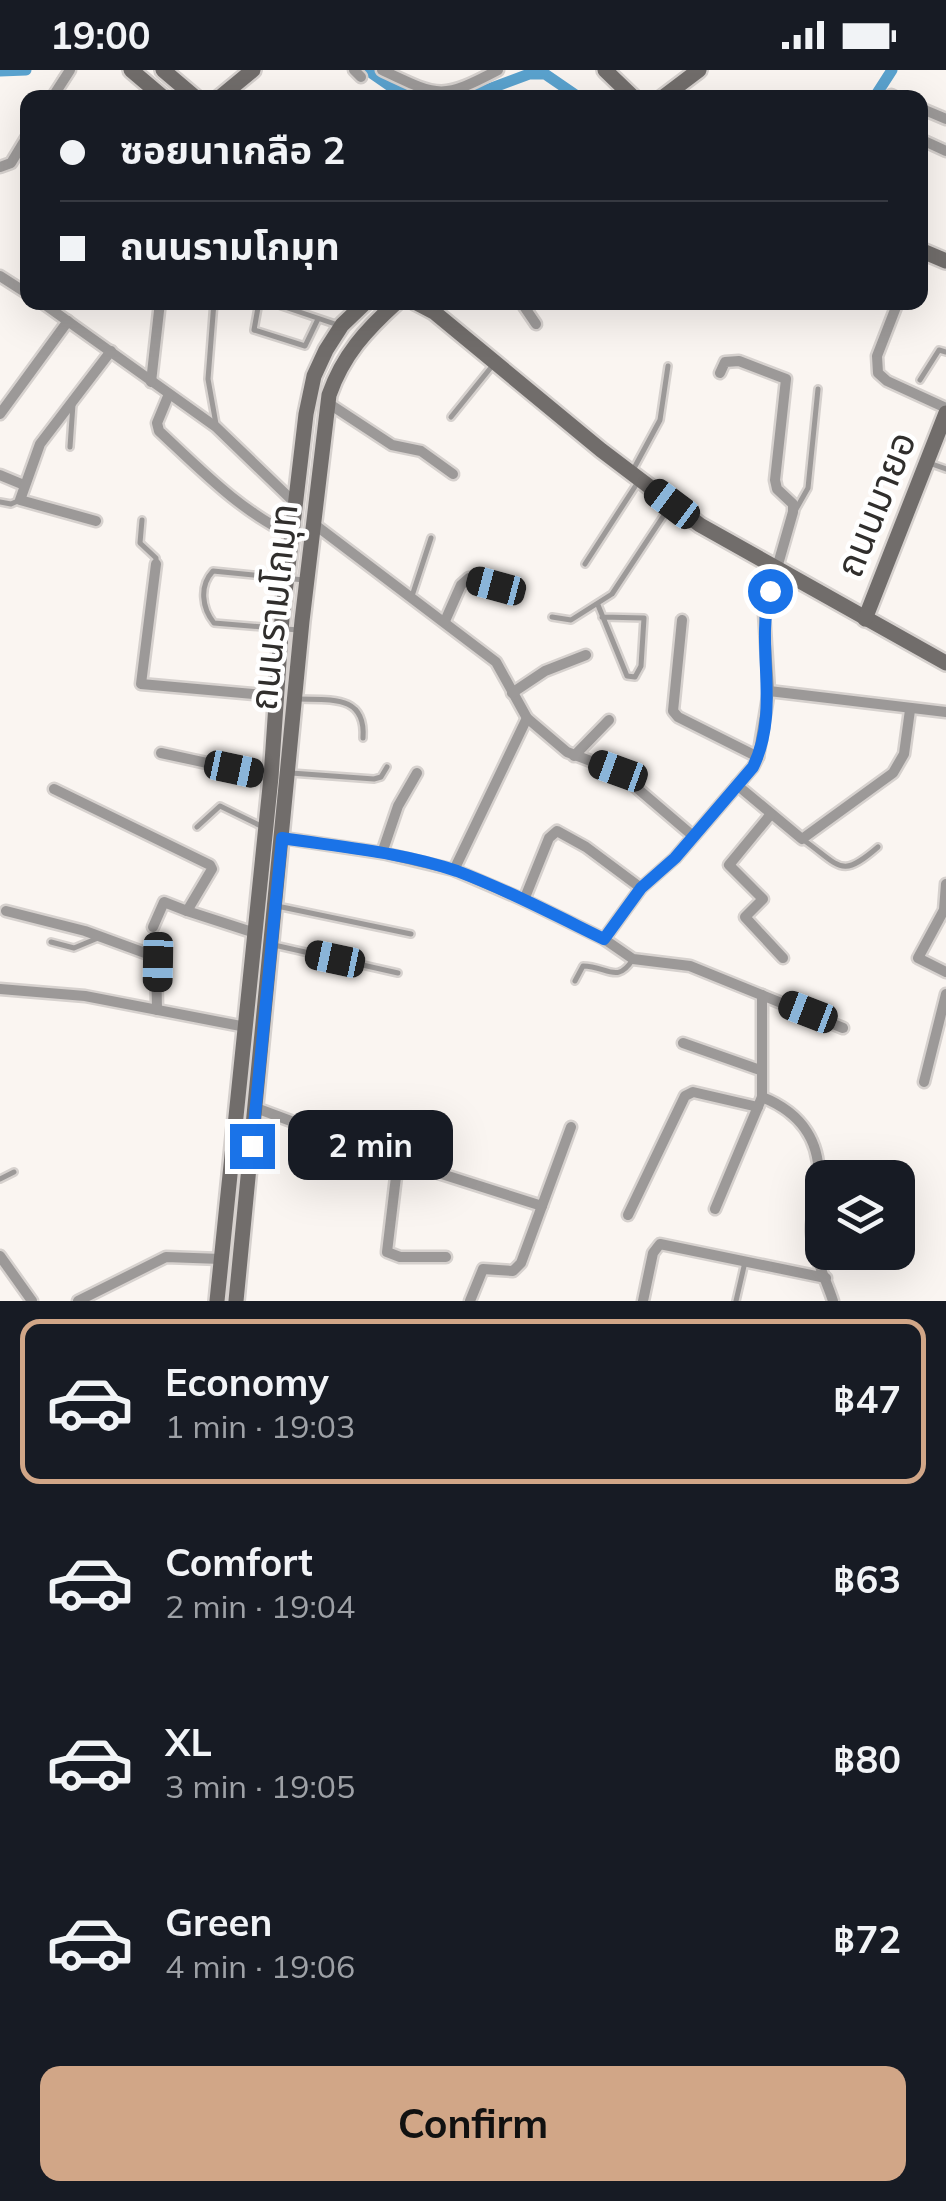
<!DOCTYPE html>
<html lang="en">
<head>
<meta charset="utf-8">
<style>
  body { margin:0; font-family:Mulish,"Noto Sans Thai",sans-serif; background:#20242c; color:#f1f3f6; height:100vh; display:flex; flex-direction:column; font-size:38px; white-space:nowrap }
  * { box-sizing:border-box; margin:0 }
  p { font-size:32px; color:#9ea1a6 }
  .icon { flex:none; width:55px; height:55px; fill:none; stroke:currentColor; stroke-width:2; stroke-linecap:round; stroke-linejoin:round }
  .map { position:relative; height:1231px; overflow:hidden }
  .details { display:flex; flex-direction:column; background:#171b24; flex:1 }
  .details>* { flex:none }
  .hud { position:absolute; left:20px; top:20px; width:908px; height:220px; border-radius:20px; box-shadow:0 10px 40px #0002; display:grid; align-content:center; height:220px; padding:0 40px; background:#171b24 }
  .tools { position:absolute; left:805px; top:1090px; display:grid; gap:20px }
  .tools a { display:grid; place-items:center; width:110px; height:110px; border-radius:20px; background:#171b24; box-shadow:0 10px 40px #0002; font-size:50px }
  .end { position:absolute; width:45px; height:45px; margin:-22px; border:12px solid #1a73e8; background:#fff; box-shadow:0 0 0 5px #fff }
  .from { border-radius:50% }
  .bubble { position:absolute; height:70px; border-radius:20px; background:#171b24; box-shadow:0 10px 40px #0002; font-size:32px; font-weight:700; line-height:70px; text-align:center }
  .car { position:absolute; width:30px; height:60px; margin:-30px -15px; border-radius:12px; box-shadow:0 0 8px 2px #0007; background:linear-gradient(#222 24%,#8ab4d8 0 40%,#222 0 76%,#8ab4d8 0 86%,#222 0) }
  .hud b { display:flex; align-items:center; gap:35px; height:95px; font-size:38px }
  .hud b+b { border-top:2px solid #363941 }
  .hud i { width:25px; height:25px; background:#f1f3f6 }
  ul { padding:18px 0 0; list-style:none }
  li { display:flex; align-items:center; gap:30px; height:165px; margin:0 20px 15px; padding:0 20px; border:5px solid transparent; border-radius:20px }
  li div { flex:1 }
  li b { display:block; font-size:38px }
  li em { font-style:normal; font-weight:700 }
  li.selected { border-color:#d1a687 }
  li>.icon { width:90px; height:90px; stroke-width:1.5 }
  .button { display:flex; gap:20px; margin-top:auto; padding:20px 40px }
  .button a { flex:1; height:115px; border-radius:20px; background:#d1a687; color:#111; font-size:40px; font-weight:700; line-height:115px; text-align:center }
  .status { display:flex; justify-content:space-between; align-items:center; height:70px; padding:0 50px; background:#171b24; direction:ltr }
  .status svg { height:28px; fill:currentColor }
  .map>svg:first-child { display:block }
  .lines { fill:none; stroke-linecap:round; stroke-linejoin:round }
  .canal { stroke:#5aa2ce; stroke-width:11 }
  .lane-casing { stroke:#d6d1ce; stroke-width:10 }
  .street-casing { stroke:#d6d1ce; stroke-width:15 }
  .secondary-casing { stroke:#d6d1ce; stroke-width:20 }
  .lane { stroke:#9c9998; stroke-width:5 }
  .street { stroke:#9c9998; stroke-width:10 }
  .secondary { stroke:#716d6b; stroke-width:15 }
  .route { stroke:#1a73e8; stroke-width:12 }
  .labels { text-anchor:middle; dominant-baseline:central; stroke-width:9; stroke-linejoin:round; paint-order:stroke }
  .street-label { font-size:38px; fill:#302e2c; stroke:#fff }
</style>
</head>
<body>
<div class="status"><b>19:00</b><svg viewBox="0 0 49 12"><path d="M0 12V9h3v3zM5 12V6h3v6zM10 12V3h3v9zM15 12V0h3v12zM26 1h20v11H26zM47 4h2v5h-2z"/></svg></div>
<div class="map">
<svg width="946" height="1231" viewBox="0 0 946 1231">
  <rect width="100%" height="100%" fill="#faf5f1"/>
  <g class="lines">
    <g class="canal">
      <polyline points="367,0 393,18 415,28"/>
      <polyline points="0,1 26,0"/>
      <polyline points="465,28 529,4 545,4 580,28"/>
      <polyline points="874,28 892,0"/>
    </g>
    <g class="lane-casing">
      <g id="lane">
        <polyline points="214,232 208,309 216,354"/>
        <polyline points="259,232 254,260 305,276 318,249"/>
        <polyline points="270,232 338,255"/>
        <polyline points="920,310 939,280 946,282"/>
        <polyline points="451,347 493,295"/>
        <polyline points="70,377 73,334"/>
        <polyline points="929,393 946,399"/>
        <polyline points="633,400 660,350 668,296"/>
        <polyline points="0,432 11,434 20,430"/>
        <polyline points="795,441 808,418 818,319"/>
        <polyline points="142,450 140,473 156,488 156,493"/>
        <polyline points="585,494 638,412"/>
        <polyline points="412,526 431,468"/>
        <polyline points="598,535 627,606 635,607 641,596 644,548 602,547"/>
        <polyline points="552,547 571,550 612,524 670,436"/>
        <path d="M298 560 214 553C202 538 199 516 213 501L304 510"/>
        <path d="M298 629C331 630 366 625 363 668"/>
        <polyline points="291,703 374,709 381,707 387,697"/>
        <polyline points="197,757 220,736 263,757"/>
        <path d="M805 771C841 797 841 809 878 777"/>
        <polyline points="277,836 411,864"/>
        <polyline points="51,872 74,878 98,868"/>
        <polyline points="274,875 398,903"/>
        <path d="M575 911 583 896C607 896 617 915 633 889"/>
        <polyline points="0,1109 14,1102"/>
        <polyline points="736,1231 745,1192"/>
      </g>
    </g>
    <g class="street-casing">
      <g id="street">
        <polyline points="354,0 361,7"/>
        <path d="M382 0C439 27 441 30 498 0"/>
        <polyline points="891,25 897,28"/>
        <polyline points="52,28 70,0"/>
        <polyline points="920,38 946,49"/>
        <polyline points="920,69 946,81"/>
        <polyline points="0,97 11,93 28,65"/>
        <polyline points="0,206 28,224"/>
        <polyline points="41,232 216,357 297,435"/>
        <polyline points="521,232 536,254"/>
        <polyline points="898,232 877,286 878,303 887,311 946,338"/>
        <polyline points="151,312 160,232"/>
        <path d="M169 324 157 353 159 361C202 401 240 441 293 466"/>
        <polyline points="328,333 392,375 421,381 453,404"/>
        <polyline points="0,344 68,251"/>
        <polyline points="0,405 24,415"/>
        <polyline points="96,451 20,430 40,374 111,281"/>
        <polyline points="314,454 496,592 527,648 567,682 617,701 693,766"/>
        <polyline points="156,494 141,614 276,626"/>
        <polyline points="682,550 673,641 678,647 758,687"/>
        <polyline points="445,551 461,515 469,508 517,522"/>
        <polyline points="769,621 946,642"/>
        <polyline points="512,623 545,601 586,585"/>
        <polyline points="161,683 271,707"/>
        <polyline points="574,686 609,650"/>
        <polyline points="737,715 802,769 893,703 904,684 910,640"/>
        <polyline points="54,719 210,795 212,799 187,841 255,863"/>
        <polyline points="771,744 729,795 763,829 745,847 783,888"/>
        <polyline points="283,768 382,783 454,800 524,830 604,869 633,889 690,896 843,958"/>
        <polyline points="382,783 398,736 417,703"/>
        <polyline points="454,800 527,648"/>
        <polyline points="946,814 944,840 918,888 946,902"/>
        <polyline points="524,830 549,768 557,761 586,777 641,818"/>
        <polyline points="6,841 85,861 156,887 157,940"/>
        <polyline points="153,857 164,832 187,841"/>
        <polyline points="604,869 641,818 675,788 753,697 758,687 769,621 764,543 793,442 793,434 777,419 775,410 786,309 739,291 725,292 720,303"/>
        <polyline points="0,919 85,926 246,957"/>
        <polyline points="683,973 760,1000"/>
        <polyline points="924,1012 946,924"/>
        <path d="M762 1027C802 1043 823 1073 818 1118 817 1133 810 1149 812 1164 814 1188 826 1209 833 1231"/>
        <polyline points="256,1038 382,1085 542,1136"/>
        <polyline points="398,1090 387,1182 400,1187 446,1187"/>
        <polyline points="715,1139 762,1027 762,925"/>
        <polyline points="628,1145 685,1026 693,1022 758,1037"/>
        <polyline points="0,1186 32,1231"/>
        <polyline points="78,1231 166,1187 221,1189"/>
        <polyline points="470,1231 483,1199 513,1201 521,1193 571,1057"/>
        <polyline points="643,1231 653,1183 660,1174 826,1208"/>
      </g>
    </g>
    <g class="secondary-casing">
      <g id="secondary">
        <polyline points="131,0 164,28"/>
        <polyline points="163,0 196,28"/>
        <polyline points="605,0 634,28"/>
        <polyline points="219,28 253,0"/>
        <polyline points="662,28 699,0"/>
        <polyline points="920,180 946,191"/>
        <polyline points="415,232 434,242 601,380 700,455 946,593"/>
        <polyline points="865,549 946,343"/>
        <polyline points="217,1231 271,707 282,548 306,344 314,306 326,280 342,255 366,232"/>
        <path d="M236 1231 302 551 329 325C343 285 366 260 397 232"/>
      </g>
    </g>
    <use href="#lane" class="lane"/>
    <use href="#street" class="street"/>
    <use href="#secondary" class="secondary"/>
  </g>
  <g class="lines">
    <path class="route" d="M252 1076 282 768C340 777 402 782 457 801 507 820 555 845 604 869L641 818 675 788 753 697C781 639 755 578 770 521"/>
  </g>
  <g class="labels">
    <g class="street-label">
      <text transform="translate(875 434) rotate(-68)">ถนนมายอ</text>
      <text transform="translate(273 537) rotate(-84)">ถนนรามโกมุท</text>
    </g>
  </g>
</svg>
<div class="tools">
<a><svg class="icon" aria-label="layers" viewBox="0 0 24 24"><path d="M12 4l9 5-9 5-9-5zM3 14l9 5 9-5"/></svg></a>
</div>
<i class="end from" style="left:770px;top:521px"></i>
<i class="end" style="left:252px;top:1076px"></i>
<div class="bubble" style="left:288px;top:1040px;width:165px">2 min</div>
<i class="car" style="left:672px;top:434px;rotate:307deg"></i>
<i class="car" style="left:496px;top:516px;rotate:285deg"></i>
<i class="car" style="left:234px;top:699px;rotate:102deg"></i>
<i class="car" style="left:618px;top:701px;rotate:290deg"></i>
<i class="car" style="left:335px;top:889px;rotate:282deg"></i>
<i class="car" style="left:158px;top:892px;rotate:181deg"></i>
<i class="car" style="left:808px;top:942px;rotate:291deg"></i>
<div class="hud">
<b><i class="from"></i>ซอยนาเกลือ 2</b>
<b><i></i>ถนนรามโกมุท</b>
</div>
</div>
<section class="details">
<ul>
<li class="selected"><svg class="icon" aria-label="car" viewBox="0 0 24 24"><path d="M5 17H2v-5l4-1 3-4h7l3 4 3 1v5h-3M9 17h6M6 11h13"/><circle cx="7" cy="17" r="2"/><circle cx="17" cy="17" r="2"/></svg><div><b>Economy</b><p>1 min · 19:03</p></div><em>฿47</em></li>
<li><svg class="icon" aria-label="car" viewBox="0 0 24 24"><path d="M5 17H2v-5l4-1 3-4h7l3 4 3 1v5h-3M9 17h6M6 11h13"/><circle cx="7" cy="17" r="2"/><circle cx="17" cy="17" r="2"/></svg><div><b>Comfort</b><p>2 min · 19:04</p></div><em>฿63</em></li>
<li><svg class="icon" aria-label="car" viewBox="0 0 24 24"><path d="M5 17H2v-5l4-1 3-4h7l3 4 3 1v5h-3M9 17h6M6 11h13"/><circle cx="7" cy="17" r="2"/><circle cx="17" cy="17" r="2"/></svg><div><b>XL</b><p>3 min · 19:05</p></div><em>฿80</em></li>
<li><svg class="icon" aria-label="car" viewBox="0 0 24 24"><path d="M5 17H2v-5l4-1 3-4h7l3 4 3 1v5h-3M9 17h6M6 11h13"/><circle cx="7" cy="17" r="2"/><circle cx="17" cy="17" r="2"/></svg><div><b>Green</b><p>4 min · 19:06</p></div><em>฿72</em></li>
</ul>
<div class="button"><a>Confirm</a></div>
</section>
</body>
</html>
